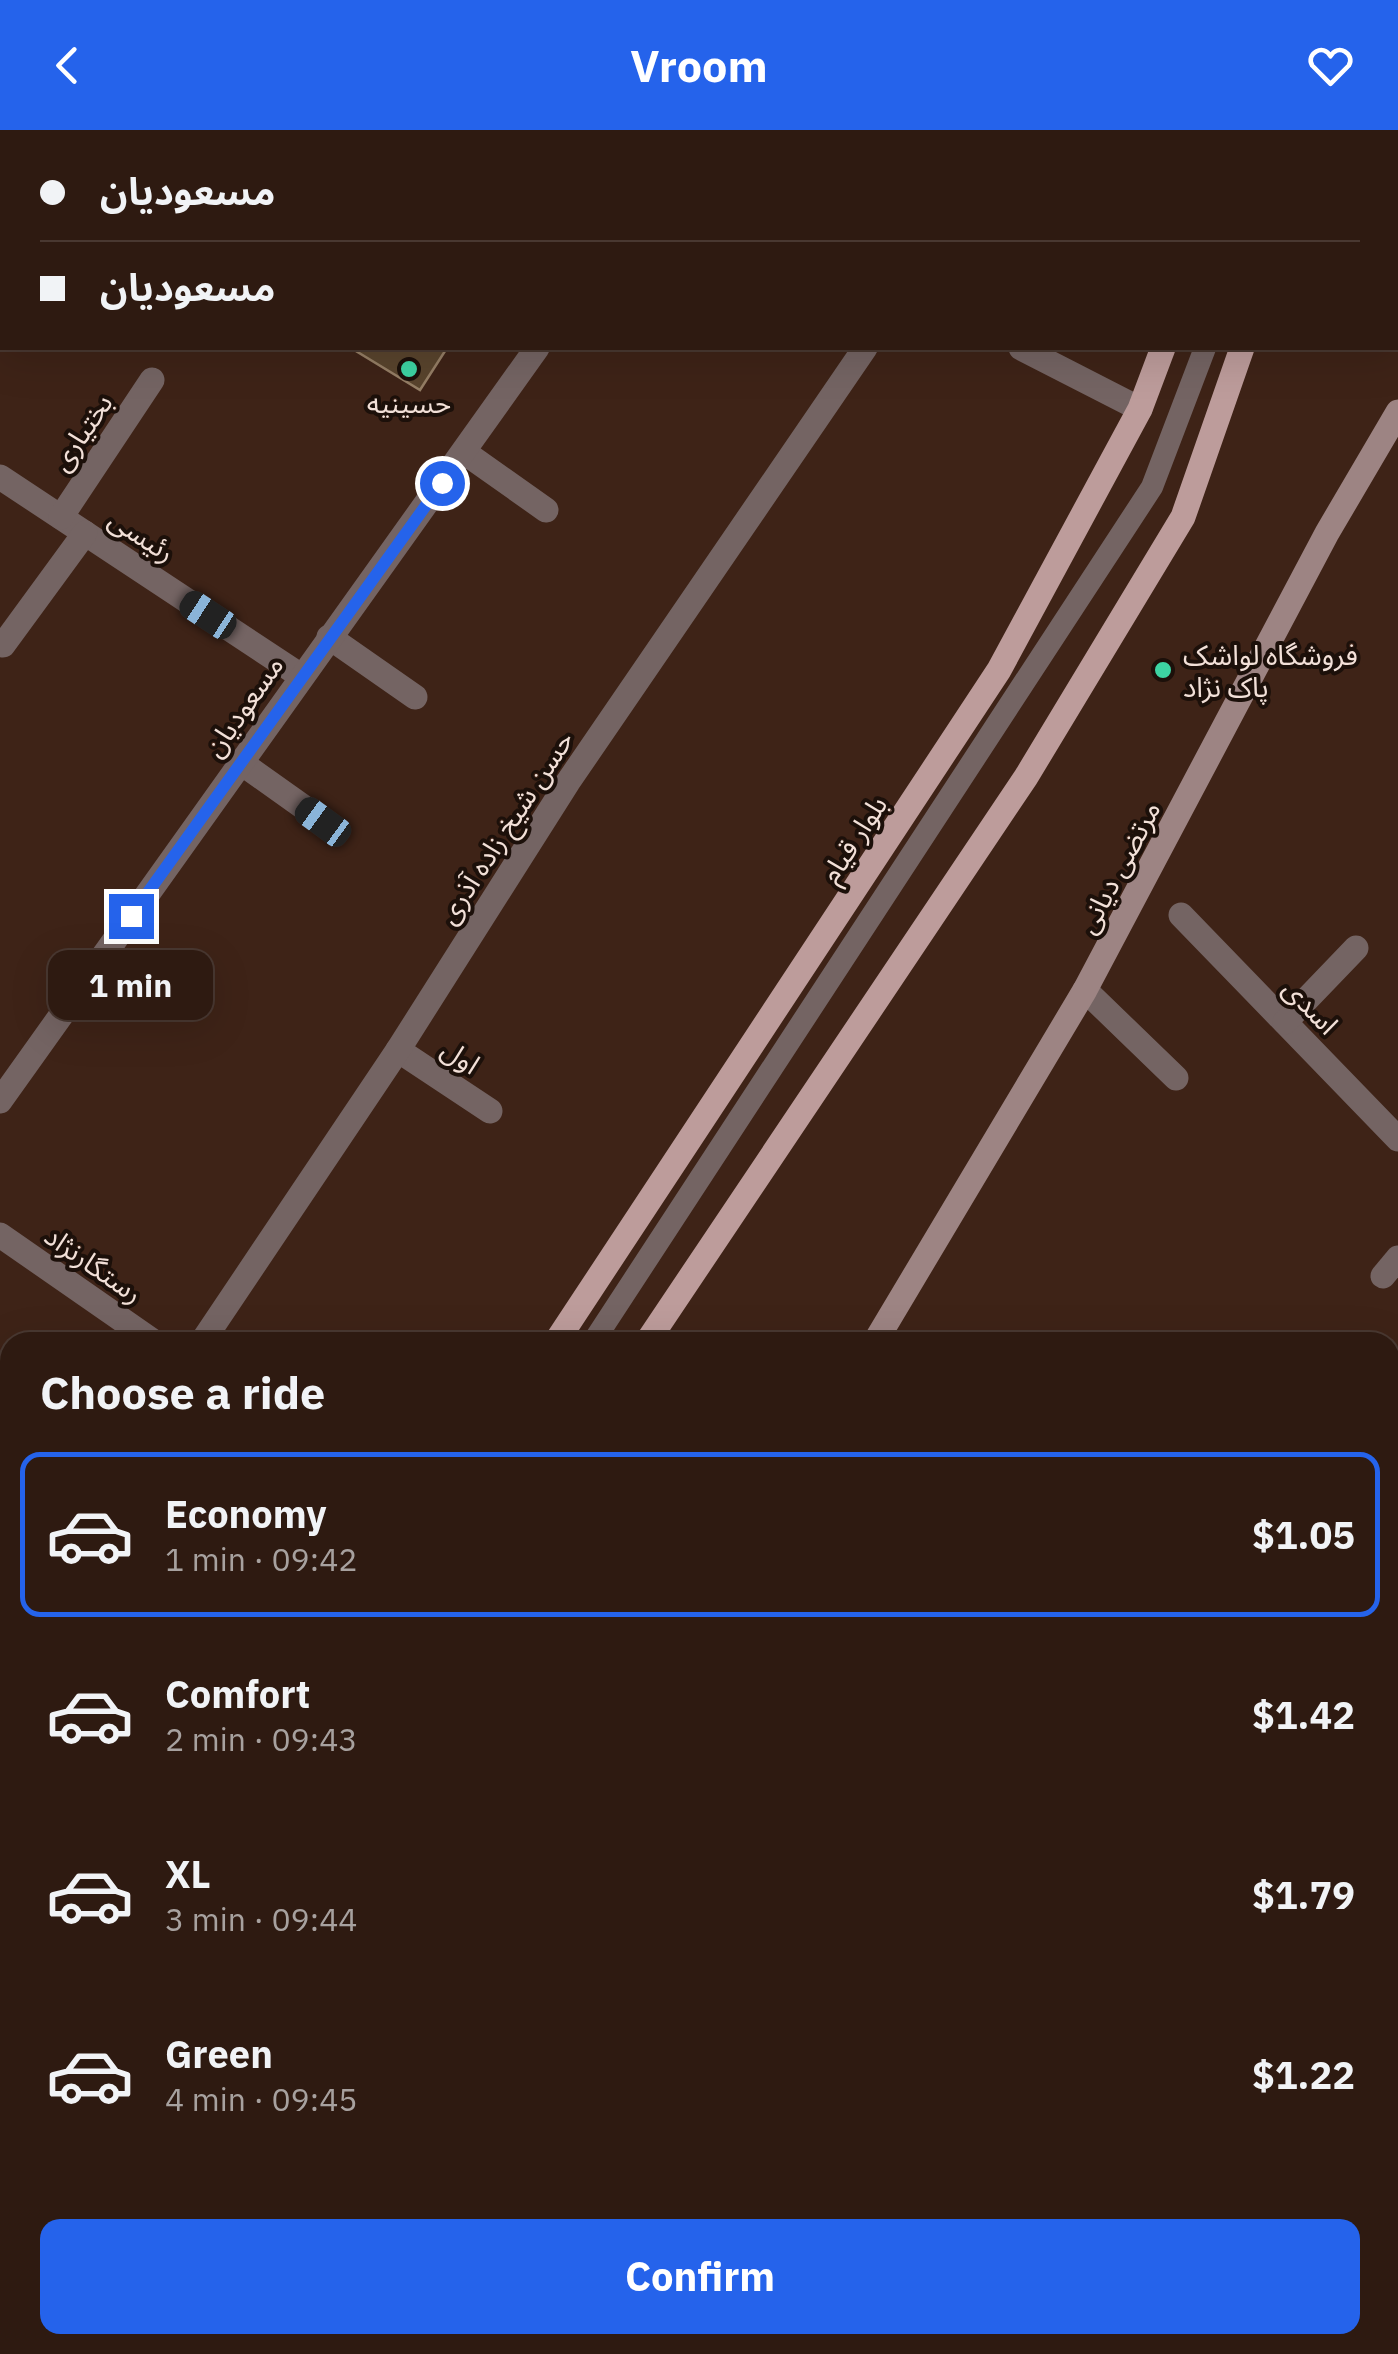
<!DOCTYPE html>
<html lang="en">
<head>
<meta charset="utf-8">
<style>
  body { margin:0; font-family:"IBM Plex Sans","Noto Sans Arabic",sans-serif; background:#3a271f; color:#f1f3f6; height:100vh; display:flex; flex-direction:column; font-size:38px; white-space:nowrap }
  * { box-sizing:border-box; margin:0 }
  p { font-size:32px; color:#a7a19f }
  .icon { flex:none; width:55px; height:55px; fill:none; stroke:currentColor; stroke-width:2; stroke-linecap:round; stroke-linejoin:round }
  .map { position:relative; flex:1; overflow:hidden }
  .drawer { position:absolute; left:0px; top:1202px; width:1400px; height:1022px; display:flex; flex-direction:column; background:#2e1a11; border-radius:30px 30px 0 0; box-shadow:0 10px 40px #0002,0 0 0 2px #493831 }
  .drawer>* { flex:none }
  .banner { position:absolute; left:0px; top:0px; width:1400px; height:220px; box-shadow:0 10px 40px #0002,0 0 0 2px #493831; display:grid; align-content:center; height:220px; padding:0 40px; background:#2e1a11 }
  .end { position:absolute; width:45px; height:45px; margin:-22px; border:12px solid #2563eb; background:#fff; box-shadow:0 0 0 5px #fff }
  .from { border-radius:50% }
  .bubble { position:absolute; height:70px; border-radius:20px; background:#2e1a11; box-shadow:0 10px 40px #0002,0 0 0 2px #493831; font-size:32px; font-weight:700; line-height:70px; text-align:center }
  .car { position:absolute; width:30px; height:60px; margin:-30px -15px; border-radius:12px; box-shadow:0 0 8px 2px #0007; background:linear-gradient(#222 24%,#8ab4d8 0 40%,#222 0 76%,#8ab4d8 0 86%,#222 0) }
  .banner b { display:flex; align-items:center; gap:35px; height:95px; font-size:38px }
  .banner b+b { border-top:2px solid #493831 }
  .banner i { width:25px; height:25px; background:#f1f3f6 }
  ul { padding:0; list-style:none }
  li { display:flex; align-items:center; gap:30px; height:165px; margin:0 20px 15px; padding:0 20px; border:5px solid transparent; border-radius:20px }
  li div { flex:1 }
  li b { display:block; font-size:38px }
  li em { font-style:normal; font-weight:700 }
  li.current { border-color:#2563eb }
  li>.icon { width:90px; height:90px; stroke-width:1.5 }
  h2 { padding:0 40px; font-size:45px; line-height:120px }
  .action { display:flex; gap:20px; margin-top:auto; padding:20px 40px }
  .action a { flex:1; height:115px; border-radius:20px; background:#2563eb; color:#fff; font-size:40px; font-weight:700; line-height:115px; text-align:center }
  header { display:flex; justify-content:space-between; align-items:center; height:130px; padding:0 40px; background:#2563eb; color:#fff; font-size:45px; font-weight:700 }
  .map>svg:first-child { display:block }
  .building { fill:#59442d; stroke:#957e65; stroke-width:2.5 }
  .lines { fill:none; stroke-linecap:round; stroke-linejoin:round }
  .lane { stroke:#746463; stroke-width:22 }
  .street { stroke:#746463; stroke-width:25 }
  .secondary { stroke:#9d8483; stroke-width:25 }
  .primary { stroke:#bd9c9b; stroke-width:25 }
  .route { stroke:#2563eb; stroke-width:12 }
  .poi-dot { fill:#3dd4a3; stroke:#1c100a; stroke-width:4 }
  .labels { text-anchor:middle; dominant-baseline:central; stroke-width:8; stroke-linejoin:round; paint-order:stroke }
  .poi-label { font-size:28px; fill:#f2e0d8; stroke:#1c100a }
  .street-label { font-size:28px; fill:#f2e0d8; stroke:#1c100a }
</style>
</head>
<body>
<header><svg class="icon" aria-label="back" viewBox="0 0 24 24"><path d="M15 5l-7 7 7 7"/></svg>Vroom<svg class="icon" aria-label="heart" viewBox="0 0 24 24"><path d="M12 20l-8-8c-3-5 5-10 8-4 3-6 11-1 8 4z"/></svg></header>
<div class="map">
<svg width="1398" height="2224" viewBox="0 0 1398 2224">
  <rect width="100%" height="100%" fill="#3e2317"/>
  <g class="building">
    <polygon points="351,218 447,218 420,260"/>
    <polygon points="1390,1677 1398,1683 1398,2005 1390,2000"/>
    <polygon points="1390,2016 1398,2022 1398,2108 1390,2102"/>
  </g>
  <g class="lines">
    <g class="lane">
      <polyline points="1269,2 1270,0"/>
      <polyline points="593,1212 1152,357 1205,218"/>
      <polyline points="0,2091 10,2076"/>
    </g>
    <g class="street">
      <polyline points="654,0 658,2"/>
      <polyline points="1060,0 1064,2"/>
      <polyline points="87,2 89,0"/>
      <polyline points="364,2 366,0"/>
      <polyline points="0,130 2,127"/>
      <polyline points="1021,218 1140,279"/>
      <polyline points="464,322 546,380"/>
      <polyline points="0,347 301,546"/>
      <polyline points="61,387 152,250"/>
      <polyline points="329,507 415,567"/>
      <polyline points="3,515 85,403"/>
      <polyline points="240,632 323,691"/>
      <polyline points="1181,785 1398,1009"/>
      <polyline points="1085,860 1176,948"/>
      <polyline points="1285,892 1356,818"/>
      <polyline points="398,920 490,981"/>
      <polyline points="0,971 537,218"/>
      <polyline points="0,1105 154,1212"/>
      <polyline points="1383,1146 1398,1128"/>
      <polyline points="202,1212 398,920 568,652 865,218"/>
      <polyline points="0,1538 10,1522"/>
      <polyline points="1390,1598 1398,1588"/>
      <polyline points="1390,1630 1398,1636"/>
      <polyline points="0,1879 10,1885"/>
      <polyline points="1390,2124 1398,2129"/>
      <polyline points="248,2215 260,2224"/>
      <polyline points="609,2215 620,2224"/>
      <polyline points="932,2215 934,2215"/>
      <polyline points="524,2224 530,2215"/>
      <polyline points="1303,2224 1312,2215"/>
    </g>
    <g class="secondary">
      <polyline points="875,1212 1085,860 1327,403 1398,282"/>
      <polyline points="38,2224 46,2215"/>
    </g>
    <g class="primary">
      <polyline points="1233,2 1234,0"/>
      <polyline points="1314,2 1315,0"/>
      <polyline points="1398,30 1398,29"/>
      <polyline points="556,1212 999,540 1140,279 1163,218"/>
      <polyline points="647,1212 1026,647 1183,387 1242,218"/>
      <polyline points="0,2037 10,2022"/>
      <polyline points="0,2153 10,2139"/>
    </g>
  </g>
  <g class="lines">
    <polyline class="route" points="131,786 442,353"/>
  </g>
  <g class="poi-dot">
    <circle cx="409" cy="239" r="10"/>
    <circle cx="1163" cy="540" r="10"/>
  </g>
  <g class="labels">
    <g class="poi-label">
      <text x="409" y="272">حسینیه</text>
      <text x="1183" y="524" text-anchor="start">فروشگاه لواشک<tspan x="1183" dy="32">پاک نژاد</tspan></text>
    </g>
    <g class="street-label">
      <text transform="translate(81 302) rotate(-56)">بختیاری</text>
      <text transform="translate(142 405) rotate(33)">رئیسی</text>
      <text transform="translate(243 576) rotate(-55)">مسعودیان</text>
      <text transform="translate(505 697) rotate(-57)">حسن شیخ زاده آذری</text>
      <text transform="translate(853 709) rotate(-57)">بلوار قیام</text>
      <text transform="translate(1118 737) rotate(-62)">مرتضی دیانی</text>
      <text transform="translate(1311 876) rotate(46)">اسدی</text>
      <text transform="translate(461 926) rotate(34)">اول</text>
      <text transform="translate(94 1134) rotate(35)">رستگارنژاد</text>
    </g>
  </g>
</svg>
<i class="end from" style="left:442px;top:353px"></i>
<i class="end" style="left:131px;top:786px"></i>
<div class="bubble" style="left:48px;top:820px;width:165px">1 min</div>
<i class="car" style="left:208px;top:485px;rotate:303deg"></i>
<i class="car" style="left:323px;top:692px;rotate:306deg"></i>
<div class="banner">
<b><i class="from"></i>مسعودیان</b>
<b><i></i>مسعودیان</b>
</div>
<section class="drawer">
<h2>Choose a ride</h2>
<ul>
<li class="current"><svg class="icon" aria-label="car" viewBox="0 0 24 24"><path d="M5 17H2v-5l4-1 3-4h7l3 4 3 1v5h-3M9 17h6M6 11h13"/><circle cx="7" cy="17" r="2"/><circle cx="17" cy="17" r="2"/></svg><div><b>Economy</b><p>1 min · 09:42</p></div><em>$1.05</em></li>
<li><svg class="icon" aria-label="car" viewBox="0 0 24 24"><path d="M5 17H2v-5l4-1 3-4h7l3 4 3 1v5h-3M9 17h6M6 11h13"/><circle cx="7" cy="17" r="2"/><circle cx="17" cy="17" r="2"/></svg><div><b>Comfort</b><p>2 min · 09:43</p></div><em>$1.42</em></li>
<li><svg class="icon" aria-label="car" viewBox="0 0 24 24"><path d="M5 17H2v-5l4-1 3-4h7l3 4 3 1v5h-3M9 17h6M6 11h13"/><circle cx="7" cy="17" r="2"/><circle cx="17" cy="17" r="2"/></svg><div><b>XL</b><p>3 min · 09:44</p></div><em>$1.79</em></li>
<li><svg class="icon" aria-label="car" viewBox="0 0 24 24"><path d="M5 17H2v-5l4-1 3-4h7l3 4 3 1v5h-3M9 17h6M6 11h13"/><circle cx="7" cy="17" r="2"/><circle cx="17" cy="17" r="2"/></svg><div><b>Green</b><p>4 min · 09:45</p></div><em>$1.22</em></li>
</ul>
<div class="action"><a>Confirm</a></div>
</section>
</div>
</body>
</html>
